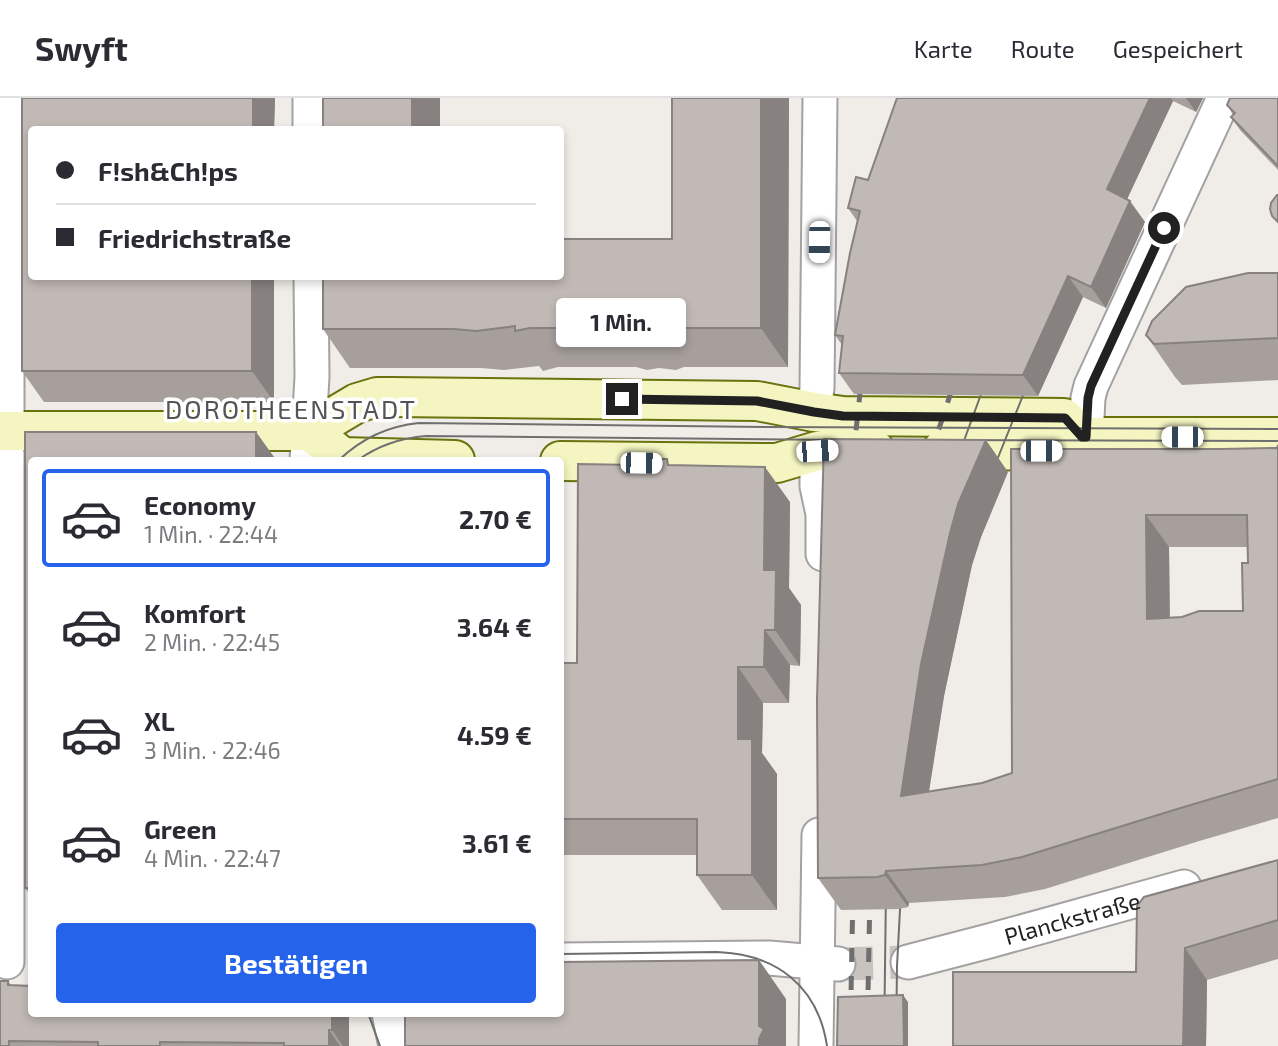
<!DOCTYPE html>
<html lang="de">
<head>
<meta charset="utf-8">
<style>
  body { margin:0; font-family:"Exo 2",sans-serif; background:#f2f2f3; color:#2b2b33; height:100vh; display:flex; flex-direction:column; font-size:26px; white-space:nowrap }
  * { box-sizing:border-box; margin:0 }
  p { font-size:23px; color:#7c7c81 }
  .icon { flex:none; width:38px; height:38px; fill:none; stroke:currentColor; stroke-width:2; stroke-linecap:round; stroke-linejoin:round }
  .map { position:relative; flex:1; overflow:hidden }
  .side { position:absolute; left:28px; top:359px; width:536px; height:560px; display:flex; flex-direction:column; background:#fff; border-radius:7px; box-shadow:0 4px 10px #0003 }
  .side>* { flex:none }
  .hud { position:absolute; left:28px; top:28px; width:536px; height:154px; border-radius:7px; box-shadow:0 4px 10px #0003; display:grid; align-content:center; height:154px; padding:0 28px; background:#fff }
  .end { position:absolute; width:32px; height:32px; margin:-16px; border:9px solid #212121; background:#fff; box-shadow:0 0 0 4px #fff }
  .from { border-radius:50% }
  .bubble { position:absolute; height:49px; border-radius:7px; background:#fff; box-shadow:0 4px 10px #0003; font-size:23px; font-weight:700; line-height:49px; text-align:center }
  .car { position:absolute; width:21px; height:42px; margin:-21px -10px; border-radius:9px; box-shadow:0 0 5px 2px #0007; background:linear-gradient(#fff 24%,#345 0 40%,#fff 0 76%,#345 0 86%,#fff 0) }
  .hud b { display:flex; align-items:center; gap:24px; height:66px; font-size:26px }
  .hud b+b { border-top:2px solid #e1e1e2 }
  .hud i { width:18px; height:18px; background:#2b2b33 }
  ul { padding:12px 0 0; list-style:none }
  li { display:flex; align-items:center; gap:21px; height:98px; margin:0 14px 10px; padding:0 14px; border:4px solid transparent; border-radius:7px }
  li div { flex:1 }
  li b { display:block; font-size:26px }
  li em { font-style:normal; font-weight:700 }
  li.active { border-color:#2563eb }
  li>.icon { width:63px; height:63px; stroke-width:1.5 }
  .primary-button { display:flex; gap:14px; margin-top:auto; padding:14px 28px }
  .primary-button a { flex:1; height:80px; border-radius:7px; background:#2563eb; color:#fff; font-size:28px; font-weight:700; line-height:80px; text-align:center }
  header { display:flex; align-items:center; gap:42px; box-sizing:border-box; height:98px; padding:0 35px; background:#fff; border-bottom:2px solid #e1e1e2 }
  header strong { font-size:33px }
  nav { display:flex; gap:38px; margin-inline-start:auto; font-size:24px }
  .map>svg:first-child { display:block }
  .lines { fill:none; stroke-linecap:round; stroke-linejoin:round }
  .street-tunnel { stroke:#c7c4c0; stroke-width:33; stroke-dasharray:33 17; stroke-linecap:butt }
  .street-casing { stroke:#a2a2a2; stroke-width:37 }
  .secondary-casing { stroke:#69720d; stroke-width:42 }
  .street { stroke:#fff; stroke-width:33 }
  .secondary { stroke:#f4f5c1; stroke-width:38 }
  .tram { stroke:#6f6f6f; stroke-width:2 }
  .rail { stroke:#6f6f6f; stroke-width:5; stroke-dasharray:14 14; stroke-linecap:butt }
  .wall { fill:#a69f9c; fill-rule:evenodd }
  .shaded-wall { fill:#87827f }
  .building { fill:#c1b9b5; stroke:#87827f; stroke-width:2; fill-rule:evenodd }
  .route { stroke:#212121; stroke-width:9 }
  .labels { text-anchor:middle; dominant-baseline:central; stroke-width:7; stroke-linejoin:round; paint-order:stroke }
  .street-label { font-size:23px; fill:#212121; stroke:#fff }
  .quarter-label { font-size:26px; letter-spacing:2px; fill:#545454; stroke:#fff }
</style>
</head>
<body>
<header>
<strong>Swyft</strong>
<nav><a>Karte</a><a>Route</a><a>Gespeichert</a></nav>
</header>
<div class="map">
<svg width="1278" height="948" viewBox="0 0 1278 948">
  <rect width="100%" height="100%" fill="#f0ede8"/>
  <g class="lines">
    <polyline class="street-tunnel" points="840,866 908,864"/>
    <g class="street-casing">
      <g id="street">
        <polyline points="7,0 7,864"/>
        <polyline points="310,32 310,0"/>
        <polyline points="814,314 817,290 820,0"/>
        <polyline points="1086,339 1088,300 1091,288 1224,0"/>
        <polyline points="817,353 817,388 823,416 823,456"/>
        <polyline points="307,362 312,279 311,178"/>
        <polyline points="560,862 769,860 838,866"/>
        <path id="s1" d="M908 864 989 843 1184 789"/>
        <polyline points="389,915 396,948"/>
        <polyline points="816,948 819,737"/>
      </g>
    </g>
    <g class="secondary-casing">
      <g id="secondary">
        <polyline points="0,333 310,333 357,305 377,299 392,299 757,303 814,314 843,318 1064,320 1082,339"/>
        <polyline points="310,333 342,359 455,362"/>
        <polyline points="942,352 1065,353 1082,339 1278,339"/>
        <polyline points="560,363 767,365 777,365 817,353 875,352"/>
      </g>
    </g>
    <use href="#street" class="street"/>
    <use href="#secondary" class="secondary"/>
    <g class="tram">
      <polyline points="928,342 1278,343"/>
      <polyline points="958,359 987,280"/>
      <path d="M339 362C361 341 388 328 419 325L767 329 1278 331"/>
      <path d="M358 362C379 347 400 340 426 338L844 342"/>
      <polyline points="991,377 1030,280"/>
      <path d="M560 856 717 854C776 856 818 888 827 948"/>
      <polyline points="368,915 380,948"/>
      <polyline points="884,948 886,791"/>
      <polyline points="896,948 897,868 901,793"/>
    </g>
    <g class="rail">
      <polyline points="930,358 956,279"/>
      <polyline points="853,360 862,277"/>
      <polyline points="850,948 853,794"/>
      <polyline points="867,948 870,794"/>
    </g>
  </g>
  <g class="wall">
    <polygon points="22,0 275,0 274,32 32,178 274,178 274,304 44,304 22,273"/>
    <polygon points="672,0 789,0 788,269 684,269 676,272 659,270 647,272 636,269 558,269 543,273 539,268 504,272 481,270 350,270 323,231 672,141"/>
    <polygon points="897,0 1203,0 1196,14 1173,3 1127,101 1145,124 1106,210 1083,199 1038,298 854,296 839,275 842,247 835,237 857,123 848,110 868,82"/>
    <polygon points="1278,0 1278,72 1240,32 1231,19 1233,17 1227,7"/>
    <polygon points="1278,175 1278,282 1182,287 1175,279 1146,237"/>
    <polygon points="25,334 256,334 276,362 32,362 32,799 25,790"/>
    <path d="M1278 347V720L1196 744 1045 791 1005 799 909 805 908 809 899 811 841 812 818 780 1008 374 981 439 972 467 944 598 929 694 982 685 1012 675 1011 351H1221L1277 350ZM1169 449H1247L1248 465 1243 513 1170 520Z"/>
    <polygon points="671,367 790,404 789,490 801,507 800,568 790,567 789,605 763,605 762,655 777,676 777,812 722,812 697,777 697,757 560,757 560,565 577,565"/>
    <polygon points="1278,762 1278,861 1207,882 1206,948 953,948 1136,874"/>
    <polygon points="8,883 11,887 349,918 349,948 0,948"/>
  </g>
  <g class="shaded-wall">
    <polygon points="253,0 275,0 274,32 253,32"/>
    <rect x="412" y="0" width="28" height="32"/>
    <polygon points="761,0 789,0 788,269 761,230"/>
    <polygon points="1150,0 1171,0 1173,3 1122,112 1107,91"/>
    <polygon points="1186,0 1203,0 1196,14"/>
    <polygon points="1130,103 1145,124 1106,210 1091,189"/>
    <polygon points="252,178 274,178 274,304 252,273"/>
    <polygon points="1068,178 1083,199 1038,298 1023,277"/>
    <polygon points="256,334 276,362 256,362"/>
    <polygon points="986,342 1008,374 981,439 972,467 944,598 923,730 901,698 921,566 950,435 958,406"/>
    <polygon points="765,369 790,404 789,490 801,507 800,568 775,532 764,472"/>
    <polygon points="1146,417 1169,449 1170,553 1147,521"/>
    <polygon points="765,532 790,567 789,605 764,569"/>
    <polygon points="738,569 763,605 762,655 777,676 777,812 752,777 738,641"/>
    <polygon points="886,773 909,805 908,809 885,777"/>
    <polygon points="1185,850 1207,882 1206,948 1183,948"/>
    <polygon points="759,862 786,901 786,948 759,948"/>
    <polygon points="903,897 908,904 908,948 904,948"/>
    <polygon points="332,915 347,915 349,918 349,948 343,948 332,932"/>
    <polygon points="329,932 340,948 329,948"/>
  </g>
  <g class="building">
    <polygon points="22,0 253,0 253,32 32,32 32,178 252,178 252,273 22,273"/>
    <rect x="323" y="0" width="89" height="32"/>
    <polygon points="672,0 761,0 761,230 656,230 649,233 631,231 619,233 608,230 530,230 515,233 515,228 476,233 454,231 323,231 323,178 560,178 560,141 672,141"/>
    <polygon points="897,0 1150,0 1107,91 1130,103 1091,189 1068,178 1023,277 839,275 843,238 835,237 850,155 860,113 848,110 856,79 868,82"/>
    <polygon points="1230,0 1278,0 1278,68 1231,19 1235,15 1227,7"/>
    <polygon points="1277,97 1278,97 1278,124 1272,118 1270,111 1271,105"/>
    <polygon points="1248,175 1278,175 1278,240 1154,246 1146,237 1152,223 1186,189"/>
    <polygon points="25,334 256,334 256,362 32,362 32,790 25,790"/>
    <path d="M824 341 986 342 958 406 950 435 921 566 901 698 982 685 1012 675 1011 351H1221L1277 350 1278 347V681L1174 712 1022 759 982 767 886 773 885 777 877 779 818 780 817 602ZM1146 417H1247L1248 465H1242L1243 513H1199L1182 519 1147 521Z"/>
    <polygon points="637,361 667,361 668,367 765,369 764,472 776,472 775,532 765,532 764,569 738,569 738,641 752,641 752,777 697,777 697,721 560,721 560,565 577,565 578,366 637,367"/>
    <polygon points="1278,762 1278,822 1185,850 1183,948 953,948 953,874 1136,874 1137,808 1144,799"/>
    <polygon points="759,862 759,928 764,931 759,941 759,948 405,948 405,915 560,915 560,864"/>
    <polygon points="0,883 8,883 8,887 32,888 32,915 332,915 332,932 329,932 329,948 284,948 284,945 160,944 160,948 98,948 98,944 9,943 9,948 0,948"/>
    <polygon points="903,897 904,948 837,948 838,899"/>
  </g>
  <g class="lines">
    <polyline class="route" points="622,301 757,303 814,314 843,318 1065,320 1082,339 1086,339 1088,300 1091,288 1164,130"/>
  </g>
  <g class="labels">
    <g class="street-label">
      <text stroke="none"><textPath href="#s1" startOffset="170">Planckstraße</textPath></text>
    </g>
    <g class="quarter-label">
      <text x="291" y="310">DOROTHEENSTADT</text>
    </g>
  </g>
</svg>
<i class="end from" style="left:1164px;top:130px"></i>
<i class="end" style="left:622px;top:301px"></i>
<div class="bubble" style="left:556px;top:200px;width:130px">1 Min.</div>
<i class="car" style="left:819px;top:144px;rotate:181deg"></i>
<i class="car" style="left:1182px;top:339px;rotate:270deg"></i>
<i class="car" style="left:817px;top:353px;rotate:86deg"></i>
<i class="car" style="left:1041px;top:353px;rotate:90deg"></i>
<i class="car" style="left:641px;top:365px;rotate:91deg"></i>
<div class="hud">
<b><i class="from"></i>F!sh&amp;Ch!ps</b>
<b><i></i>Friedrichstraße</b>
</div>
<section class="side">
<ul>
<li class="active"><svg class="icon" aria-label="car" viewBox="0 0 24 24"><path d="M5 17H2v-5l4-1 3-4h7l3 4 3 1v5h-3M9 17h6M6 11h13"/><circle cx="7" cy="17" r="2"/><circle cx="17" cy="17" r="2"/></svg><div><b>Economy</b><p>1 Min. · 22:44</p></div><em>2.70 €</em></li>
<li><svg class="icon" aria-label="car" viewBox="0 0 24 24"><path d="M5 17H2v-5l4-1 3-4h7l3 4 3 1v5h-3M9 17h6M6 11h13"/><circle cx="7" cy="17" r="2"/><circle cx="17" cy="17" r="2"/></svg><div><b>Komfort</b><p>2 Min. · 22:45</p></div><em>3.64 €</em></li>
<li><svg class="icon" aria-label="car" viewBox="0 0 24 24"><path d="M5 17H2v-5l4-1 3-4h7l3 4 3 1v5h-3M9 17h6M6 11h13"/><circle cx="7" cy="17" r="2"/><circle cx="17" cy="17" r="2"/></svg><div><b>XL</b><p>3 Min. · 22:46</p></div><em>4.59 €</em></li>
<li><svg class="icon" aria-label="car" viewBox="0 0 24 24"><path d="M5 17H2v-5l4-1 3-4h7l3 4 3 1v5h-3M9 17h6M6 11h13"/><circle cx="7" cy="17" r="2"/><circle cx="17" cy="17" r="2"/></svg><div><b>Green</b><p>4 Min. · 22:47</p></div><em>3.61 €</em></li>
</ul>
<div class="primary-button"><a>Bestätigen</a></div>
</section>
</div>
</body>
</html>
